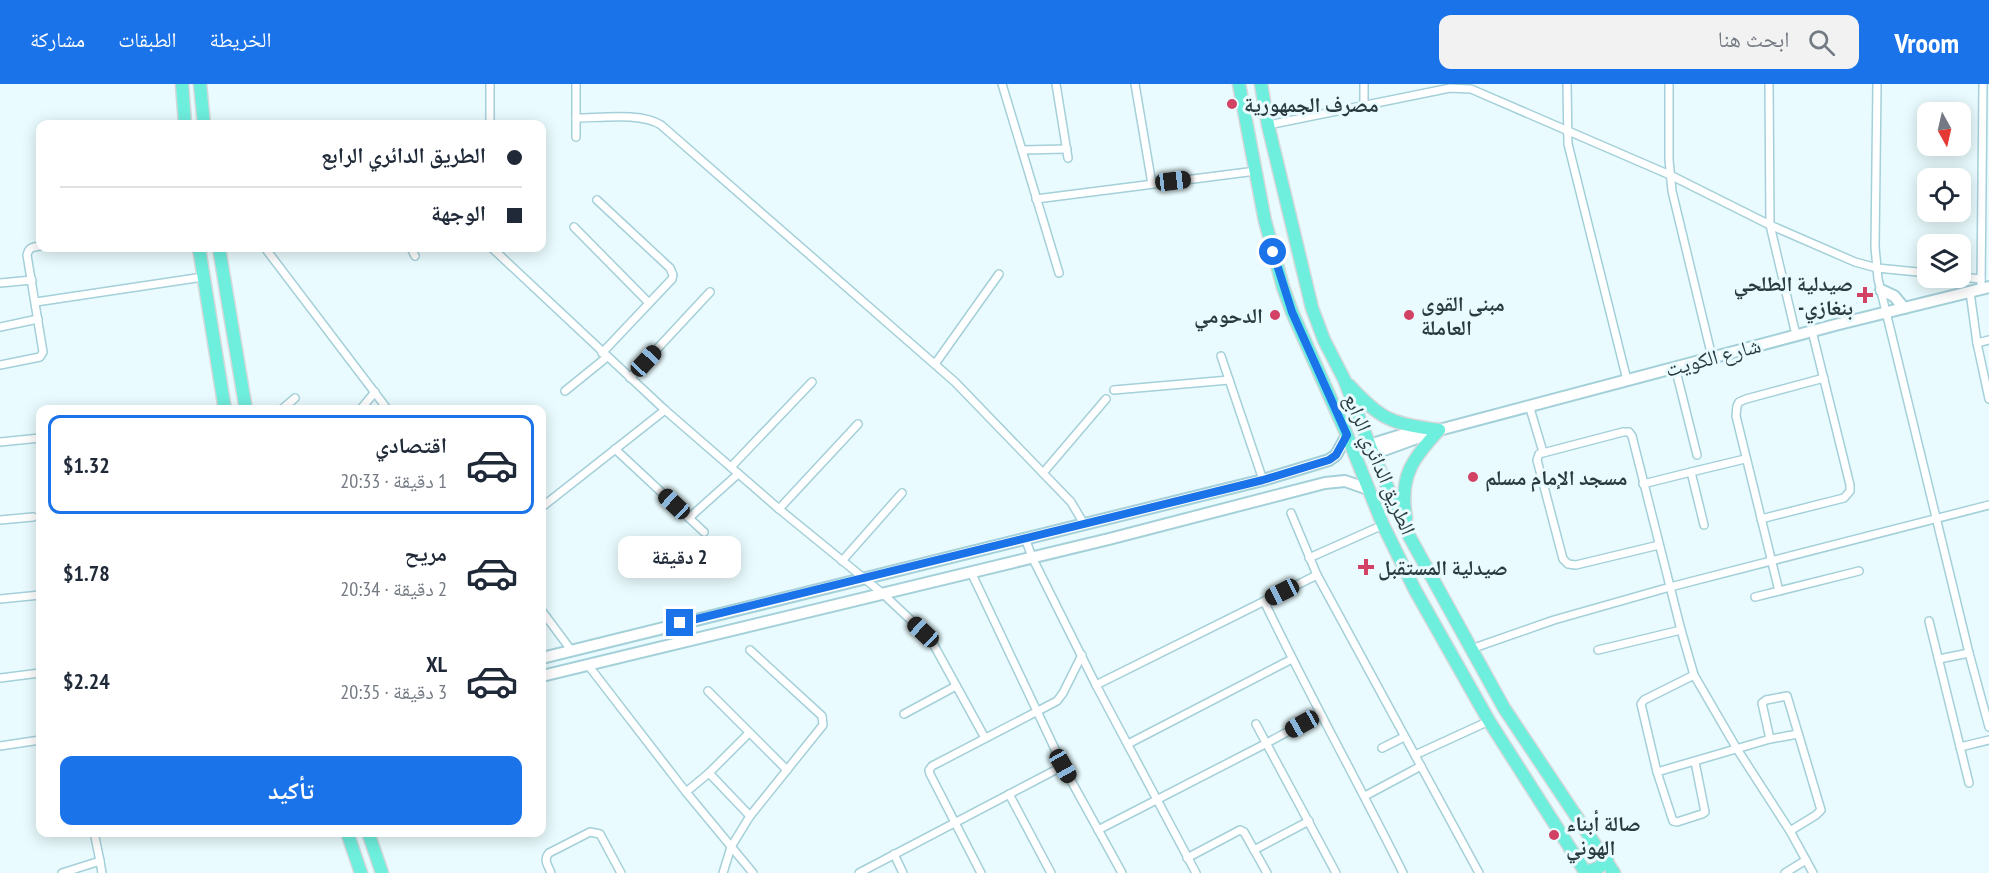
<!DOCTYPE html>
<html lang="ar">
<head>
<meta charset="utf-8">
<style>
  body { margin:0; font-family:"PT Sans Narrow","Noto Naskh Arabic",sans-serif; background:#f2f2f3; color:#1f2937; direction:rtl; height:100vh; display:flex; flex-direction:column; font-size:22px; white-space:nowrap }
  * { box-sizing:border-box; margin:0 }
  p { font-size:20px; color:#747a83 }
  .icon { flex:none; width:33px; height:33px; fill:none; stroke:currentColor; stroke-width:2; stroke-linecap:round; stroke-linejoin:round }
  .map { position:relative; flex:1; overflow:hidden; direction:ltr }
  .drawer { position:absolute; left:36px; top:321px; width:510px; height:432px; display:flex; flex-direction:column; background:#fff; border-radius:12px; box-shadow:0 3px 15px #0003; direction:rtl }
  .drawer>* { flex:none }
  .banner { position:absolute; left:36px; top:36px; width:510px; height:132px; border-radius:12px; box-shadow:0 3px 15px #0003; direction:rtl; display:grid; align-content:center; height:132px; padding:0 24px; background:#fff }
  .needle { width:39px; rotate:172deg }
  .controls { position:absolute; left:1917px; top:18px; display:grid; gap:12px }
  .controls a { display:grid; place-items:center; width:54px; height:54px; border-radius:12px; background:#fff; box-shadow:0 3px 15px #0003; font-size:30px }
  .end { position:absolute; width:27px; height:27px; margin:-14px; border:8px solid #1a73e8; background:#fff; box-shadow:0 0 0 3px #fff }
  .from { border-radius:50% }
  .bubble { position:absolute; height:42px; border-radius:12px; background:#fff; box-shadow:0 3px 15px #0003; font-size:20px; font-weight:700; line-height:42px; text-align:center; direction:rtl }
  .car { position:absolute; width:18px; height:36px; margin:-18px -9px; border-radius:8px; box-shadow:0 0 4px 2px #0007; background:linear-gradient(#222 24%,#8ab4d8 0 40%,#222 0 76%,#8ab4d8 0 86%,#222 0) }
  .banner b { display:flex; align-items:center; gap:21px; height:57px; font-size:22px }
  .banner b+b { border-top:2px solid #e0e1e3 }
  .banner i { width:15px; height:15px; background:#1f2937 }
  ul { padding:10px 0 0; list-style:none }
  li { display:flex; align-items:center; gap:18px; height:99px; margin:0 12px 9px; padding:0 12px; border:3px solid transparent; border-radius:12px }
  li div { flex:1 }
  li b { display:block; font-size:22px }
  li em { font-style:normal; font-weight:700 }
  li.selected { border-color:#1a73e8 }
  li>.icon { width:54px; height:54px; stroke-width:1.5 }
  .button { display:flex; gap:12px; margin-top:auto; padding:12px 24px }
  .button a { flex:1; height:69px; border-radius:12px; background:#1a73e8; color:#fff; font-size:24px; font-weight:700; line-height:69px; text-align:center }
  header { display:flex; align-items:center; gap:36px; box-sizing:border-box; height:84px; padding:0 30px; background:#1a73e8; color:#fff }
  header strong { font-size:28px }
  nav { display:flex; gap:33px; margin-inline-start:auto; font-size:21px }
  .search { width:420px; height:54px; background:#f2f2f3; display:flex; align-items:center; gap:15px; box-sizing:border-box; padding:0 21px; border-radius:12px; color:#747a83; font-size:22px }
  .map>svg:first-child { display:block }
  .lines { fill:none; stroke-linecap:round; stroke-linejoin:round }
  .street-casing { stroke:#a4d0d9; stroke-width:10 }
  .secondary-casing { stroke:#a4d0d9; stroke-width:14 }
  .primary-casing { stroke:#d4d8d9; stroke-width:15 }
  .street { stroke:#fff; stroke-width:7 }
  .secondary { stroke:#fff; stroke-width:10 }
  .primary { stroke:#6eeedd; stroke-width:12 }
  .route { stroke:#1a73e8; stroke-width:8 }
  .poi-dot { fill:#d24264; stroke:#e9fbfe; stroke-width:2 }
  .labels { text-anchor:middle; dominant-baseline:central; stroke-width:6; stroke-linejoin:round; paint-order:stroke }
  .poi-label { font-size:21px; font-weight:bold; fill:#293b3f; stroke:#e9fbfe; text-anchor:start }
  .street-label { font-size:21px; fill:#293b3f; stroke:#e9fbfe }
</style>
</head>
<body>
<header>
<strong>Vroom</strong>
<div class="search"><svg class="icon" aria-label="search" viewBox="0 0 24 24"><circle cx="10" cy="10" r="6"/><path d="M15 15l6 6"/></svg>ابحث هنا</div>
<nav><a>الخريطة</a><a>الطبقات</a><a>مشاركة</a></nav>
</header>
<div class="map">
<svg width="1989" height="789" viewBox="0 0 1989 789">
  <rect width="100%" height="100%" fill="#e9fbfe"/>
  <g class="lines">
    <g class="street-casing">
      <g id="street">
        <polyline points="1002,0 1059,189"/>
        <polyline points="1056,0 1068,74"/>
        <polyline points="1135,0 1152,100"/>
        <polyline points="1567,0 1568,60 1627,296"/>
        <polyline points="1669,0 1669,76 1672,107 1712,273"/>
        <polyline points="1769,0 1770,141 1796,251"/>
        <polyline points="1877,0 1875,163 1878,195 1969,569 1989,643"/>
        <polyline points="1364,22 1364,0"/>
        <path d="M576 34C600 34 641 28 661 41L955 298 1071 418 1084 440"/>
        <polyline points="490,40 490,0"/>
        <polyline points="1268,41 1450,4 1471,5 1670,91 1770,141 1855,178 1877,184 1928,189"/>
        <polyline points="576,53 576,0"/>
        <polyline points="1022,66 1067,65"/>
        <polyline points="1036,115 1256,87"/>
        <polyline points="597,116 670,184 673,191 672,195 602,269"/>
        <polyline points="574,143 649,219"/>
        <polyline points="265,164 388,326"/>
        <polyline points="411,164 415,172"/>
        <polyline points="492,164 665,326 779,425 882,509 930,554 985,654"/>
        <polyline points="1960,193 1981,195"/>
        <polyline points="0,199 32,196"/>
        <polyline points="1981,205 1983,0"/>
        <polyline points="1970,208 1977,259 1989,315"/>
        <polyline points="36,218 203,193"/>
        <polyline points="0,243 38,235"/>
        <polyline points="1977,259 1989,256"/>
        <polyline points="1221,272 1263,396"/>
        <polyline points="935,280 999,190"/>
        <path d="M0 281 40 273 43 268 27 171C29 163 33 163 40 162"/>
        <polyline points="1675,283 1697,371"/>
        <polyline points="630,294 710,208"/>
        <polyline points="1114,306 1229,296"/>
        <polyline points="565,307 607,273"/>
        <polyline points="1529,321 1543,368"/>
        <polyline points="281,326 295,314"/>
        <polyline points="360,326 375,308"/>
        <polyline points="0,358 40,354"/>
        <polyline points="615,365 704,448"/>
        <polyline points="731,383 812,298"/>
        <polyline points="1043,389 1106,315"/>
        <polyline points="1643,400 1691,388"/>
        <polyline points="542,423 665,326"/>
        <polyline points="779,425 858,340"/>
        <polyline points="1291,429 1317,491 1479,789"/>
        <polyline points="689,434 738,390"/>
        <polyline points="1761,435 1844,414 1850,407 1850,401 1812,247"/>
        <polyline points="0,436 33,433"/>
        <polyline points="1704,441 1691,388 1745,375"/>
        <polyline points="1025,454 1032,473 1096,601 1196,789"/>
        <polyline points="1659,461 1576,481 1568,480 1563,475 1537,376 1539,370 1623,348 1629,348 1632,352 1681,546 1694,591 1737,665 1790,747 1813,789"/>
        <polyline points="1309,474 1383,441"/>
        <polyline points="842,477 902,409"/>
        <polyline points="971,488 1063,682 1122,789"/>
        <polyline points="1779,507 1736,332 1737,322 1739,318 1746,315 1824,294"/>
        <polyline points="1755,513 1859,487"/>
        <polyline points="0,515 40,511"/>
        <path d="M1264 517C1308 609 1358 698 1403 789"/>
        <polyline points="542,527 571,566"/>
        <polyline points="1929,537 1969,699"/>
        <polyline points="1471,565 1554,536 1670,503 1989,421"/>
        <polyline points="1598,566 1681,546"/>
        <polyline points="1939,575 1969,569"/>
        <polyline points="588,581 686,708 753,789"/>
        <polyline points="1694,591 1644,616 1641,620 1657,688 1673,737 1677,738 1702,730 1705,728 1695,678"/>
        <polyline points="0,594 40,589"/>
        <polyline points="1096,601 1317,491"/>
        <polyline points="708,607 787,686"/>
        <polyline points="904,630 956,602"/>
        <polyline points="1256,640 1336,789"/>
        <polyline points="1770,655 1762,619 1766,616 1787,612 1821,726 1816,731 1790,747"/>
        <polyline points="1128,660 1292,575"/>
        <polyline points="0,662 40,656"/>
        <polyline points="1960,663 1989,656"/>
        <polyline points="1382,664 1404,653"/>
        <polyline points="1415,671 1489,637"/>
        <polyline points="1657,688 1770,655 1798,650"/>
        <polyline points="709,689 750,732"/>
        <polyline points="686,708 709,689 749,649"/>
        <polyline points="1009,710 1051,789"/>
        <polyline points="1365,712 1421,682"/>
        <polyline points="1098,746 1267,659 1320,630"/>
        <polyline points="94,748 100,777"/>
        <polyline points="1254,766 1309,737"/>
        <polyline points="894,770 903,789"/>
        <polyline points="1187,774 1240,746 1244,748 1267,789"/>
        <polyline points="62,789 100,777 102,789"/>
        <path d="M551 789C548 781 543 776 549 769L590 748 600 750 621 789"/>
        <polyline points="723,789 731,763 750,732 823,641 822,632 750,566"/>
        <polyline points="859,789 1063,682"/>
        <polyline points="981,789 930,690 929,686 932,682 1057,617 1063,609 1082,571"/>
        <polyline points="1785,789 1806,776"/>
      </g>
    </g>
    <g class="secondary-casing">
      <g id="secondary">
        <polyline points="1881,206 1894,212 1904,224"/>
        <polyline points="1369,361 1408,349 1426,347"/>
        <polyline points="1373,370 1439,346 1839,240 1989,203"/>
        <polyline points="542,574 1263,396 1329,376 1336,371 1347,351"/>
        <polyline points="542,592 1109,455 1325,399 1345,397 1368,405"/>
      </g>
    </g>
    <g class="primary-casing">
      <g id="primary">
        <polyline points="182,0 185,40"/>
        <polyline points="200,0 204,40"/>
        <polyline points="1239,0 1265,137 1283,203 1292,228 1347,351 1383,441 1415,506 1489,637 1586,789"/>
        <polyline points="1261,0 1268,41 1312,224 1324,256 1344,295 1373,370 1408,450 1504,624 1614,789"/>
        <polyline points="199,164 225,326"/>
        <polyline points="219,164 246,326"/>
        <path d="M1349 301C1382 337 1391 339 1439 346"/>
        <path d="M1406 434C1399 393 1412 375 1439 346"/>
        <polyline points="347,748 361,789"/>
        <polyline points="368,748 382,789"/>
        <polyline points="1586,788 1598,784 1607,776"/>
      </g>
    </g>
    <use href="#street" class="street"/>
    <use href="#secondary" class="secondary"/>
    <use href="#primary" class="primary"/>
  </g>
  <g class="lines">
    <polyline class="route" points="680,539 1263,396 1329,376 1336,371 1347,351 1292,228 1273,168"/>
  </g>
  <g class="poi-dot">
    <circle cx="1232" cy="20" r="6"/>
    <path d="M1862 202h6v6h6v6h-6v6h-6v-6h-6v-6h6z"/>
    <circle cx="1275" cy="231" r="6"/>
    <circle cx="1409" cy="231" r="6"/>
    <circle cx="1473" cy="393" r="6"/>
    <path d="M1363 474h6v6h6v6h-6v6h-6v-6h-6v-6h6z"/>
    <circle cx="1554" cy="751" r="6"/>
  </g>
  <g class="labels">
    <g class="poi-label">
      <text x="1244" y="20">مصرف الجمهورية</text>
      <text x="1853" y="199" text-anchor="end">صيدلية الطلحي<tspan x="1853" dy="24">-بنغازي</tspan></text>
      <text x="1421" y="219">مبنى القوى<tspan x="1421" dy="24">العاملة</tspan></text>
      <text x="1263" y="231" text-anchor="end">الدحومي</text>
      <text x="1485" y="393">مسجد الإمام مسلم</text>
      <text x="1378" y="483">صيدلية المستقبل</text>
      <text x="1566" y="739">صالة أبناء<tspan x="1566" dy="24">الهوني</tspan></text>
    </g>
    <g class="street-label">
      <text transform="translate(1713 273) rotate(-15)">شارع الكويت</text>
      <text transform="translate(1380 380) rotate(67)">الطريق الدائري الرابع</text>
    </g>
  </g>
</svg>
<div class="controls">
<a><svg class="needle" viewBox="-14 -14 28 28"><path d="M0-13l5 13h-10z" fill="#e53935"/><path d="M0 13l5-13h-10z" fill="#747a83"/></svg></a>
<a><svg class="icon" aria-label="locate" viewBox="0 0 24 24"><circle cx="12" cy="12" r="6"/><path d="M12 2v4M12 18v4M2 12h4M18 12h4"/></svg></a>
<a><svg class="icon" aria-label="layers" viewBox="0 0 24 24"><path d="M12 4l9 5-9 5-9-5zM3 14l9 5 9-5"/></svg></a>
</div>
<i class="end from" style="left:1273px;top:168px"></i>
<i class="end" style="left:680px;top:539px"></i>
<div class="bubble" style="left:618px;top:452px;width:123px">2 دقيقة</div>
<i class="car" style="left:1173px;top:97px;rotate:83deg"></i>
<i class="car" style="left:646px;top:277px;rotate:43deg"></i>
<i class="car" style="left:674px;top:420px;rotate:313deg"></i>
<i class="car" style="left:1282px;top:508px;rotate:243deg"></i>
<i class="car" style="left:923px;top:548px;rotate:313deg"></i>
<i class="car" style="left:1302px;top:640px;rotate:241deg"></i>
<i class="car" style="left:1063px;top:682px;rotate:151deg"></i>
<div class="banner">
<b><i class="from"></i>الطريق الدائري الرابع</b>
<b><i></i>الوجهة</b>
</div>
<section class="drawer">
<ul>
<li class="selected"><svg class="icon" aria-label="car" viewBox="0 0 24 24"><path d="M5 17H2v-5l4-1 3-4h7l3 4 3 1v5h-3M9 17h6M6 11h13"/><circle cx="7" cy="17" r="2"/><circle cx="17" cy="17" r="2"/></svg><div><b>اقتصادي</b><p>1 دقيقة · 20:33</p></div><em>$1.32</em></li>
<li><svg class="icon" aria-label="car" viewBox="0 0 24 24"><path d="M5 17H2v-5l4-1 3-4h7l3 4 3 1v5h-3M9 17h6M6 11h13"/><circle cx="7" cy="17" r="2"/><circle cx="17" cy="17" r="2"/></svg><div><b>مريح</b><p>2 دقيقة · 20:34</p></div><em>$1.78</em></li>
<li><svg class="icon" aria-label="car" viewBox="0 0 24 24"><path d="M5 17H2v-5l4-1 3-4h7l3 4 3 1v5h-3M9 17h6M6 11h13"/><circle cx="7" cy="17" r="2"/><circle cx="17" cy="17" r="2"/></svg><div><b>XL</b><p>3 دقيقة · 20:35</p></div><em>$2.24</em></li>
</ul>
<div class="button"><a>تأكيد</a></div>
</section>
</div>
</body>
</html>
